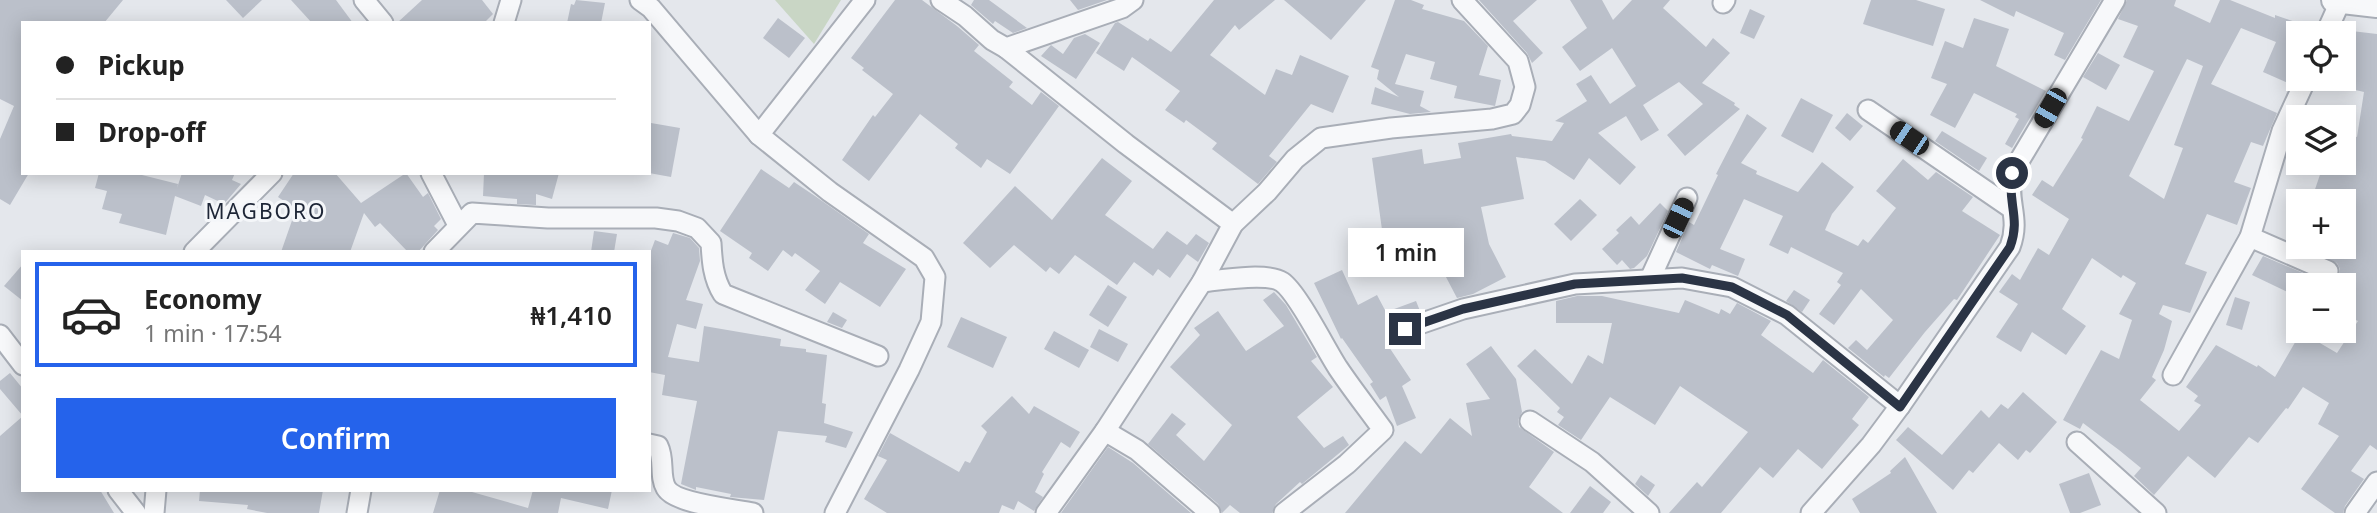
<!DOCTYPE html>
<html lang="en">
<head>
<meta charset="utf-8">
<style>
  body { margin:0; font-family:"Noto Sans",sans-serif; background:#f2f2f2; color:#222; height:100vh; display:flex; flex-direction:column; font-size:26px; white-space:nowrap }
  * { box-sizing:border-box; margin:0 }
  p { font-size:23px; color:#767676 }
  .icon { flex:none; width:38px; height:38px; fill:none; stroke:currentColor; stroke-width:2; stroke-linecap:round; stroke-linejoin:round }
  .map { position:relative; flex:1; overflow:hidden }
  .side { position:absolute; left:21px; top:250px; width:630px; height:242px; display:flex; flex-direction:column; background:#fff; border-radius:0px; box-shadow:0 4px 18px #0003 }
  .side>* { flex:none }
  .guide { position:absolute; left:21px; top:21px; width:630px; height:154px; border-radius:0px; box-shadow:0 4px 18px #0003; display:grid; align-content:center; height:154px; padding:0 35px; background:#fff }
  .buttons { position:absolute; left:2286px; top:21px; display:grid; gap:14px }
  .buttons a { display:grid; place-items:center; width:70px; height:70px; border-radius:0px; background:#fff; box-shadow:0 4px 18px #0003; font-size:35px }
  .end { position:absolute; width:32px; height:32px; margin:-16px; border:9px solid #2b3445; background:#fff; box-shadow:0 0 0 4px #fff }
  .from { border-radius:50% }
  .bubble { position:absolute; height:49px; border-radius:0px; background:#fff; box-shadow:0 4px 18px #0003; font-size:23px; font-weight:600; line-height:49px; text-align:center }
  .car { position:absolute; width:21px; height:42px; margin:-21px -10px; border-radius:9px; box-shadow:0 0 5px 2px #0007; background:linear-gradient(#222 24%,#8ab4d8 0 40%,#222 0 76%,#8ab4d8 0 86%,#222 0) }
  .guide b { display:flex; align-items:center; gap:24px; height:66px; font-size:26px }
  .guide b+b { border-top:2px solid #e0e0e0 }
  .guide i { width:18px; height:18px; background:#222 }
  ul { padding:12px 0 0; list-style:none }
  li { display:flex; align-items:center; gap:21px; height:105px; margin:0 14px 10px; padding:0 21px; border:4px solid transparent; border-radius:0px }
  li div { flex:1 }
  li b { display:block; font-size:26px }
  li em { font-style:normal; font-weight:600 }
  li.active { border-color:#2563eb }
  li>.icon { width:63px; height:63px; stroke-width:1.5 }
  .cta { display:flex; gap:14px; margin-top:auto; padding:14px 35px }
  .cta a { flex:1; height:80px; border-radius:0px; background:#2563eb; color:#fff; font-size:28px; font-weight:600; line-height:80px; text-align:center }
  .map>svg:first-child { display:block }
  .green { fill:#c9d6c5 }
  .building { fill:#bbc0ca; fill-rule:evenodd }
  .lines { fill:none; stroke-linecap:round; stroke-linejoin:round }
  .minor-casing { stroke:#a9aeb7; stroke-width:23 }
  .tertiary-casing { stroke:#a9aeb7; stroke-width:28 }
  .minor { stroke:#f7f8fa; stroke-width:19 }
  .tertiary { stroke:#f7f8fa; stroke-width:24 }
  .route { stroke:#2b3445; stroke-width:9 }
  .labels { text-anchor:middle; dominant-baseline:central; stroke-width:6; stroke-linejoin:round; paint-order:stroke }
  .quarter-label { font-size:21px; letter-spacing:2px; fill:#1d2536; stroke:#f4f6f9 }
</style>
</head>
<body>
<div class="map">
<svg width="2377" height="513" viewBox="0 0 2377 513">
  <rect width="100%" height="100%" fill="#e4e7ec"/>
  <polygon class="green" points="775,0 841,0 814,44"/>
  <g class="building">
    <polygon points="0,0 123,0 104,23 23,23 23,173 29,173 10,205 0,199 0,139 14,106 0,99"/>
    <polygon points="226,0 262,0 243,18"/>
    <polygon points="291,0 336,0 353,23 312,23"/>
    <polygon points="422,0 482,0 493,14 484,23 397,23"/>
    <polygon points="576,0 605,3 601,23 567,23 571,4 574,5"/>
    <polygon points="895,0 922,0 957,26 979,45 974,51 1013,82 1009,87 1032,105 1041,92 1059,106 1010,174 987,159 981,168 955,148 958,144 920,114 869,181 842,160 873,115 875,117 893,94 862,70 864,68 851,58"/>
    <polygon points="974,0 989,0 1027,28 1013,33 995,21 993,24 971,5"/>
    <polygon points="1070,0 1107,0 1078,10"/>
    <polygon points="1214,0 1275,0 1239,30 1235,25 1210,55 1265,95 1276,69 1292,75 1300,55 1349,76 1333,113 1311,104 1269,156 1277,162 1258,184 1212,149 1217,143 1186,120 1184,123 1165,110 1180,91 1132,57 1124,71 1096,53 1115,23 1118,22 1148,41 1150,38 1171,52"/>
    <polygon points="1284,0 1366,0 1331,40"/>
    <polygon points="1395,0 1411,0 1424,5 1422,9 1464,21 1488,46 1479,75 1501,80 1495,106 1454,98 1457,86 1430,79 1435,62 1406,54 1395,84 1424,91 1420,106 1431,112 1410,114 1371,104 1375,87 1399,97 1377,79 1379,70 1371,67"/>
    <polygon points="1479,0 1537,0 1513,21 1543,53 1532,63 1527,53"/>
    <polygon points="1570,0 1602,0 1613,20 1632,0 1670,0 1663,8 1706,47 1713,38 1730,53 1702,83 1735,103 1734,105 1740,109 1685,156 1667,135 1703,104 1679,82 1643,105 1659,130 1641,141 1626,116 1598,133 1636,167 1620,185 1589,158 1574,180 1545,161 1516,157 1524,199 1481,207 1489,244 1506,277 1473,294 1457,298 1436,258 1433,259 1431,250 1390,269 1380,246 1384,244 1372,158 1422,149 1424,164 1461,158 1458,143 1511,134 1512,136 1552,141 1564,123 1555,121 1587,101 1576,84 1591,75 1610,104 1636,86 1612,48 1580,71 1562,47 1587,28"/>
    <polygon points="1871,0 1916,0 1945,9 1933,46 1863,24"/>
    <polygon points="1980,0 2101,0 2065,60 2054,55 2064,33 2016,11 2014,17"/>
    <path d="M2127 0H2176L2174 6 2210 23 2220 0H2230L2275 18V15L2304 25 2302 33H2298V70L2290 84 2263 72 2276 42 2241 28 2211 84 2277 113 2263 146 2251 142 2234 182 2251 188 2237 225 2207 214 2185 264 2207 272 2190 313 2163 305 2159 314 2172 321 2164 350 2152 377 2156 380 2140 400 2179 431 2201 405 2194 401 2198 396 2186 387 2216 345 2257 367 2258 365 2275 377 2301 332 2337 353 2358 321 2343 314V285H2298V297L2252 275 2263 256 2324 282 2330 283 2339 276 2340 269 2337 263 2303 247H2343V201H2311L2324 163H2343V133L2357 137 2364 92 2343 87V30L2377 34V450L2370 445 2351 471 2364 479 2345 506 2343 513H2335L2301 489 2339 436 2318 424 2329 403 2303 387 2288 409 2286 408 2258 443 2249 437 2215 478 2188 456 2154 495 2134 476 2141 468 2119 450 2083 423 2080 429 2063 420 2101 350 2119 359 2132 320 2119 314 2136 283 2123 275 2121 278 2092 258 2062 309 2086 326 2066 355 2032 332 2021 352 1996 337 2018 304 1999 292 2012 274 2020 280 2038 248 2049 255 2069 219 2032 195 2042 180 2053 187 2083 139 2081 138 2097 106 2129 121 2154 71 2123 57 2138 26 2118 19ZM2187 59 2203 66 2174 145 2183 148 2164 199 2129 176Z"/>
    <polygon points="1750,9 1765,16 1754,39 1740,33"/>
    <polygon points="778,18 805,38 789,58 763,38"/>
    <polygon points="1974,18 2009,29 1996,66 2046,91 2012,148 2005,144 2019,119 2015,117 2017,114 1974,93 1955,128 1930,115 1947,84 1931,78 1945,41 1963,48"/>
    <polygon points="1085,34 1100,43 1076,79 1041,56 1051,45 1063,54 1074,38"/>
    <polygon points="2098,53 2120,65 2106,90 2083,77"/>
    <polygon points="1801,98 1833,115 1813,153 1781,136"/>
    <polygon points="1847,113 1863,126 1850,141 1835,128"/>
    <polygon points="1747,114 1767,128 1741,163 1757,171 1756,174 1798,192 1822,162 1854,187 1832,214 1825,230 1858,246 1863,239 1868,243 1896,208 1876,191 1903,159 1928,180 1936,172 1973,197 1962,211 2000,235 1957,300 1954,299 1925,332 1889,378 1885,375 1884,377 1848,348 1856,340 1867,350 1893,320 1861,289 1834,325 1819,314 1841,285 1837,282 1843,273 1791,247 1788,254 1769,245 1783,216 1744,199 1720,249 1745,259 1738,276 1712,265 1710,269 1676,252 1689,222 1694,225 1718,175 1716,174"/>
    <polygon points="651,123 680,128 671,177 649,173"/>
    <polygon points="1942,131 1987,158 1979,171 1935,141"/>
    <polygon points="1102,158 1132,181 1105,215 1153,249 1167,231 1187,245 1196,234 1209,243 1198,262 1187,254 1170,278 1158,269 1153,276 1134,262 1117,285 1075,255 1059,274 1050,267 1046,272 1014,245 990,268 963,243 1015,186 1052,220"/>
    <polygon points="761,169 789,188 794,182 815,196 869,234 863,243 906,269 880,307 840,282 825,304 805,290 820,271 795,253 792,257 783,250 768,271 749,258 752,253 720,231"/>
    <polygon points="99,173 134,173 178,184 177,188 182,173 235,173 232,180 241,184 224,204 205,195 201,206 175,196 166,235 119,223 122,214 102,209 107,191 95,188"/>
    <polygon points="294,173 335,173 361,203 406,173 423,197 428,193 441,219 434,226 438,230 418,252 408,252 380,223 375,227 364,213 350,252 281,252 296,209 278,197"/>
    <polygon points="484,173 525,175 559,173 552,199 536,194 536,205 517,204 517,199 483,196"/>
    <polygon points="1580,199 1597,215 1571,241 1554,224"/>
    <polygon points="1660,203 1668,211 1647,256 1634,268 1630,269 1622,260 1617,265 1602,249 1619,233 1616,230 1631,216 1639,225"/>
    <polygon points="594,231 617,234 614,252 591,252"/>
    <polygon points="673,233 690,238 699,248 700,261 686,300 703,304 696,329 677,324 668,357 699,362 704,326 781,339 780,346 806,349 806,352 827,355 822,403 826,404 824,423 853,432 846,448 825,442 827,436 778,431 764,500 730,497 731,494 696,487 696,490 681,484 697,401 662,395 665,375 649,372 649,256 655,240 668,245"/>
    <polygon points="23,264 23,301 4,286"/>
    <polygon points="1342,270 1358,305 1377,295 1386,312 1416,301 1420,311 1396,321 1392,329 1395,338 1385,341 1411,380 1402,386 1416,418 1397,426 1386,396 1380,400 1370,384 1373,382 1342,338 1341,339 1314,283"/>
    <polygon points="1108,285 1127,297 1108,327 1089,315"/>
    <polygon points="1794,290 1810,300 1802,312 1786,301"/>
    <polygon points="1274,292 1286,305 1317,357 1311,361 1333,387 1297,417 1324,448 1343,436 1349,445 1302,484 1300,482 1276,504 1272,513 1240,513 1230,505 1222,513 1218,504 1148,444 1172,413 1186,424 1176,435 1204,461 1232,425 1170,367 1200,335 1194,328 1218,311 1246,351 1284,326 1263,300"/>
    <polygon points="1577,296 1602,296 1679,313 1685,300 1719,314 1721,309 1730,314 1737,303 1771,321 1761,335 1813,373 1823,360 1869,397 1852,419 1859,425 1822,469 1798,449 1773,478 1760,467 1721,513 1669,513 1697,482 1702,487 1748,432 1680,386 1655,425 1610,397 1581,440 1558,425 1564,417 1557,412 1560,408 1517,366 1535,349 1572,384 1588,355 1603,364 1612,323 1556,323 1556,301"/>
    <polygon points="2235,297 2250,302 2242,330 2226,325"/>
    <polygon points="833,312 847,320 842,328 827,322"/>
    <polygon points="961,317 1007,337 993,368 947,347"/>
    <polygon points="1099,329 1128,344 1118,362 1090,347"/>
    <polygon points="1054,331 1089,350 1079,368 1044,349"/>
    <polygon points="1491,346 1516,379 1522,412 1518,420 1519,427 1554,452 1529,487 1563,513 1345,513 1405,441 1421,454 1450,418 1472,436 1466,403 1490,399 1466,364"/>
    <polygon points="10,373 23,389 23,490 100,490 114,513 0,513 0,436 23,416 0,389 0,381"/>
    <polygon points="2023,392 2057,422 2030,453 2026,450 2018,460 1999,443 1973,473 1969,470 1953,490 1896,440 1908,427 1942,455 1981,410 1989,418 2001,404 2008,409"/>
    <polygon points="1012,396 1029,414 1034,406 1080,432 1070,448 1061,442 1042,472 1044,474 1035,492 1043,497 1034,511 1018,501 1014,510 1002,505 999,513 887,513 864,499 887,460 878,456 890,433 959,472 965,461 970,463 987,432 981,426"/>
    <polygon points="1108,447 1133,463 1191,513 1061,513"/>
    <polygon points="1905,457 1937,513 1860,513 1852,499 1891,473 1890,471"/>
    <polygon points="2089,473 2101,505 2080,513 2070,513 2059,484"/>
    <polygon points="1641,475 1655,485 1648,496 1635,484"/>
    <polygon points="1590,486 1611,502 1603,513 1570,513"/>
    <polygon points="200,490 323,490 319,513 267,513 247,509 248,505 199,501"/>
    <polygon points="440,490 465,490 528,508 533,490 612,490 608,509 561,498 558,513 433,513"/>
  </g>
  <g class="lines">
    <g class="minor-casing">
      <g id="minor">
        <polyline points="364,0 383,23"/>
        <polyline points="640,0 651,8 759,135 830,192 924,258 935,277 931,322 909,370 835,513"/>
        <polyline points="941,0 965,16 992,40 1006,48 1122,8 1133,0"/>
        <polyline points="1723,3 1725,0"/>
        <polyline points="504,23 511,0"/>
        <polyline points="2326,33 2340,2"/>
        <polyline points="1006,48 1126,144 1233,224"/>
        <polyline points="1868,110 2011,208"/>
        <polyline points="759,135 865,0"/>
        <polyline points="431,173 458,225"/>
        <polyline points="2250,237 2328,271"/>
        <polyline points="194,252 272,173"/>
        <path d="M434 252 472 213 548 218H656L678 221 697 228 711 243C712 261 713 278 723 294L878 356"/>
        <polyline points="1650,279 1687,198"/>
        <path d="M1202 282C1220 280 1267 272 1282 282 1298 293 1326 350 1338 368 1352 389 1368 409 1383 430L1347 464 1284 513"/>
        <polyline points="1405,329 1463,309 1575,284 1682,278 1732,287 1787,315 1900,406"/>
        <polyline points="0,335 23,365"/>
        <polyline points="2173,375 2250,237 2282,131 2306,79"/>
        <polyline points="1530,421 1592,462 1649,513"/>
        <polyline points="1105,431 1137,450 1210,513"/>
        <polyline points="2077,442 2156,513"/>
        <path d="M649 444 658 446C665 460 659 476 666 488 675 504 735 509 753 513"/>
        <polyline points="118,490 136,513"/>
        <polyline points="154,513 156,490"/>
        <polyline points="357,513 361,490"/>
        <polyline points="1046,513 1105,431 1202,282 1233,224 1267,192 1295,159 1321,138 1391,128 1492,119 1513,114 1520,105 1525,87 1518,61 1462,0"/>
        <path d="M1811 513 1871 445 1900 406 2010 247C2021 217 2006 204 2012 173L2115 0"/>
        <polyline points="2355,513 2377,482"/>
      </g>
    </g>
    <g class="tertiary-casing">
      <polyline id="tertiary" points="2334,0 2377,5"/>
    </g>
    <use href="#minor" class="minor"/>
    <use href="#tertiary" class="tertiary"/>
  </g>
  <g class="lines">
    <path class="route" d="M1405 329 1463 309 1575 284 1682 278 1732 287 1787 315 1900 407 2010 247C2021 218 2007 203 2012 173"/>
  </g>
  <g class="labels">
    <g class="quarter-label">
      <text x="266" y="211">MAGBORO</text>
    </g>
  </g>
</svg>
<div class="buttons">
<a><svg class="icon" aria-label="locate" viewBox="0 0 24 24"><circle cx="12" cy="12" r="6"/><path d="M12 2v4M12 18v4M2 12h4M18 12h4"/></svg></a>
<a><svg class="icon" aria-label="layers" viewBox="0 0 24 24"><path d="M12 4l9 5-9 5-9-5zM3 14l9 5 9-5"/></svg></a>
<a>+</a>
<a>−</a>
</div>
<i class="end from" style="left:2012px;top:173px"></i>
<i class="end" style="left:1405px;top:329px"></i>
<div class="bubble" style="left:1348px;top:228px;width:116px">1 min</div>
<i class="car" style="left:2050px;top:108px;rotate:210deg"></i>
<i class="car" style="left:1909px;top:138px;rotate:304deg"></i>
<i class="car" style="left:1678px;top:218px;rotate:25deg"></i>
<div class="guide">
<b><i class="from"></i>Pickup</b>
<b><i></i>Drop-off</b>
</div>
<section class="side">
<ul>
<li class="active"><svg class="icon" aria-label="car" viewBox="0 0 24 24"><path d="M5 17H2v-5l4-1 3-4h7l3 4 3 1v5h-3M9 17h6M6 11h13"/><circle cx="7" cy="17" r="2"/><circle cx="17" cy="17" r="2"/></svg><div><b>Economy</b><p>1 min · 17:54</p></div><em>₦1,410</em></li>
</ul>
<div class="cta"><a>Confirm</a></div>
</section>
</div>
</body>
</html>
